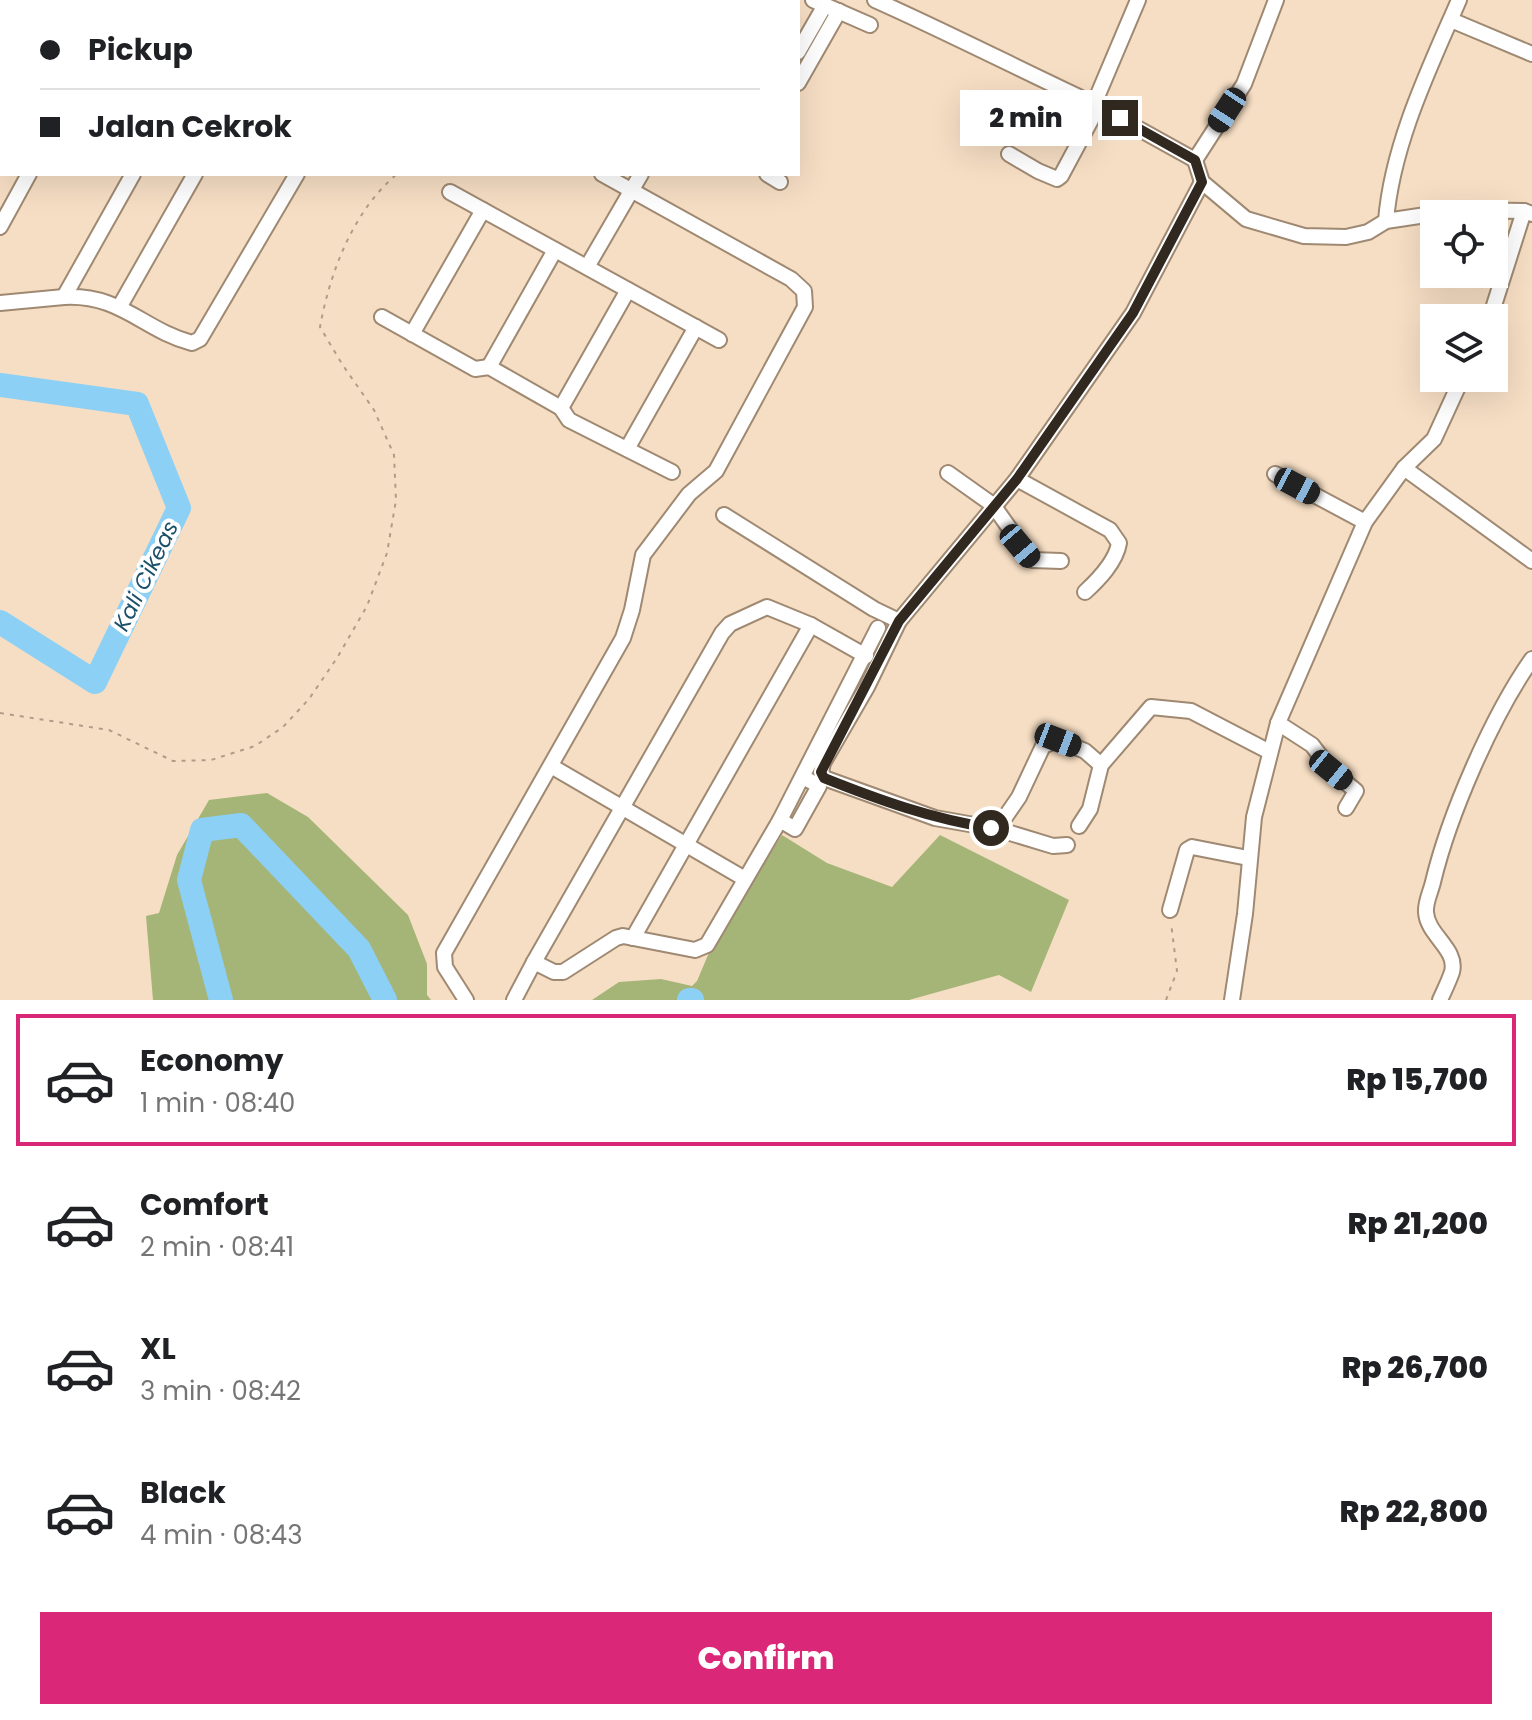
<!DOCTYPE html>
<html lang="en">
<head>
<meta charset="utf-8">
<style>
  body { margin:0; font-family:Poppins,sans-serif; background:#f6f6f6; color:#202124; height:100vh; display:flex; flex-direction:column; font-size:30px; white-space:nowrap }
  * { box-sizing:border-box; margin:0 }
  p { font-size:26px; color:#757577 }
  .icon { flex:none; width:44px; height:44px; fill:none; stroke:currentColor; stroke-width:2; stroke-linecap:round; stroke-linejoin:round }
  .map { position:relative; height:1000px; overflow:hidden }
  .sheet { display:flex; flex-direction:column; background:#fff; flex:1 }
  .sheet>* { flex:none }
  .banner { position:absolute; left:0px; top:0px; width:800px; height:176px; box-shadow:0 8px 32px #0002; display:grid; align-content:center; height:176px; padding:0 40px; background:#fff }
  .fabs { position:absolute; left:1420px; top:200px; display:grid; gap:16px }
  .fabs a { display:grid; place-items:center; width:88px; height:88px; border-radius:0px; background:#fff; box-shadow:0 8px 32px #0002; font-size:40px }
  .end { position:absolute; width:36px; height:36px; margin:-18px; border:10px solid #31281f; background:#fff; box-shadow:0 0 0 4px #fff }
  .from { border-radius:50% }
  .bubble { position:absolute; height:56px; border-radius:0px; background:#fff; box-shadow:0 8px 32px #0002; font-size:26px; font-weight:800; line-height:56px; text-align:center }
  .car { position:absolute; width:24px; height:48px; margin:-24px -12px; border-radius:10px; box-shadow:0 0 6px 2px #0007; background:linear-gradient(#222 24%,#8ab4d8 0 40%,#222 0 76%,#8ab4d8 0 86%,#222 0) }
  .banner b { display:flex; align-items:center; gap:28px; height:76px; font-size:30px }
  .banner b+b { border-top:2px solid #e0e0e0 }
  .banner i { width:20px; height:20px; background:#202124 }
  ul { padding:14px 0 0; list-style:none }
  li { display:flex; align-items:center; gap:24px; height:132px; margin:0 16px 12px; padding:0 24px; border:4px solid transparent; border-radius:0px }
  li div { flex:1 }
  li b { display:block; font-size:30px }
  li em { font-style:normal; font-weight:800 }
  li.selected { border-color:#db2777 }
  li>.icon { width:72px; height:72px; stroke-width:1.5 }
  .action { display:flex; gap:16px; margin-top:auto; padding:16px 40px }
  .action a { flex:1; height:92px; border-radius:0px; background:#db2777; color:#fff; font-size:32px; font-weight:800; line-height:92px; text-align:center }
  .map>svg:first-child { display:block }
  .forest { fill:#a5b577 }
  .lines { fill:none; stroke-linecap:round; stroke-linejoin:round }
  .river { stroke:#8cd0f5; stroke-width:24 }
  .building { fill:#c9b19a; stroke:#947d67; stroke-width:2 }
  .street-casing { stroke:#9f8972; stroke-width:18 }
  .path { stroke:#af9c88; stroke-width:2; stroke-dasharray:4 6; stroke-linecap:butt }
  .street { stroke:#fff; stroke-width:14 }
  .route { stroke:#31281f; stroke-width:10 }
  .labels { text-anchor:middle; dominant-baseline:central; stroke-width:8; stroke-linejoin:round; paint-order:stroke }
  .water-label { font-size:22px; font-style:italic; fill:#1a5069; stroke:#fff }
</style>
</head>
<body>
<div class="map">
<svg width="1532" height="1000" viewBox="0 0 1532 1000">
  <rect width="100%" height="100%" fill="#f6dec4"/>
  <g class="forest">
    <polygon points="267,793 308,817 408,915 427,964 427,995 431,1000 153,1000 146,916 159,913 177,855 209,800"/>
    <polygon points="782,835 827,863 892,887 940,835 1069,900 1031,992 999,975 909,1000 592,1000 619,982 661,979 692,986 697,981 711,948"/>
  </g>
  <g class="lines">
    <g class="river">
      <polyline points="0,385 137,404 179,508 95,682 0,622"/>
      <polyline points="221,1000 189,880 202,830 241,825 359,949 385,1000"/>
      <polyline points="689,1000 692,1000"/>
    </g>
  </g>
  <g class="building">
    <polygon points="153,0 211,0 214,2 157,2"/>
    <polygon points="351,0 409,0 412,2 354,2"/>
  </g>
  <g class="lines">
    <g class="street-casing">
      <g id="street">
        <polyline points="287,0 290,2"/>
        <polyline points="813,0 870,25"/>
        <path d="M875 0C949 33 1021 70 1094 104L1091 120 1061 176 1057 179 1038 171 1009 154"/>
        <polyline points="1138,0 1094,104 1195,160 1202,182 1246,219 1304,236 1346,237 1368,232 1386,221 1459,210 1524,211 1532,214"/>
        <polyline points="37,2 38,0"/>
        <polyline points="259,2 260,0"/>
        <polyline points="484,2 486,0"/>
        <polyline points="603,2 604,0"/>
        <polyline points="695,2 697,0"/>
        <polyline points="737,2 738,0"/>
        <polyline points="1451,20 1532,54"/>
        <polyline points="798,52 825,5"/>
        <polyline points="0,68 2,64"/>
        <polyline points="798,83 839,11"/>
        <polyline points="1195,160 1244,84 1276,0"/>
        <path d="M133 174 64 297C121 294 143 330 192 343L200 339 297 174"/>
        <polyline points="767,174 780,182"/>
        <polyline points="450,192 719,340"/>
        <path d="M1386 221C1392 145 1429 69 1459 0"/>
        <polyline points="0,227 29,174"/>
        <polyline points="587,267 641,174"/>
        <polyline points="0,303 64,297"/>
        <polyline points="120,306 195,174"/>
        <polyline points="382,317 475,369 489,367 561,408 569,420 672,472"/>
        <polyline points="1490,318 1524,211"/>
        <polyline points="412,334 483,210"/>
        <polyline points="489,367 555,250"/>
        <polyline points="561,408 628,290"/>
        <polyline points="627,449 696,327"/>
        <polyline points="1404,468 1532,561"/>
        <polyline points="948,473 993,505 1032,560 1061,561"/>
        <polyline points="1275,474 1365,522"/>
        <path d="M1017 479 1110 530 1119 543C1116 562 1098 580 1085 592"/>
        <polyline points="724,515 874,609 899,621"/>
        <polyline points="1278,723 1312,745 1331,770 1356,791 1346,808"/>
        <polyline points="551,766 745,879"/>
        <polyline points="780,820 795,829 819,786 803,777"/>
        <polyline points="1079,826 1090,809 1101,765 1151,707 1191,711 1270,752"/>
        <polyline points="997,829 1019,797 1043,746 1058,740 1085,751 1101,765"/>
        <polyline points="1067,845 1053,846 997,829 935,818 824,778 821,772 823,763 867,687 899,621 1017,479 1133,313 1202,182"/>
        <polyline points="1170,910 1187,850 1192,847 1248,858"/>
        <polyline points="633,938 811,625"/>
        <polyline points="534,962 722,633 730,624 767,607 811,625 866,656"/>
        <polyline points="466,1000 445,967 444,953 623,638 632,610 643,555 689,494 716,471 805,307 804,291 791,279 602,174"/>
        <polyline points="514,1000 534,962 554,972 563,972 616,938 623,936 695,950 707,945 780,820 878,628"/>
        <polyline points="1232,1000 1245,914 1254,817 1278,723 1365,522 1404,468 1434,439 1462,378"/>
        <path d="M1440 1000C1444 991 1449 981 1452 972 1458 949 1427 935 1426 912 1425 903 1431 891 1433 882 1449 815 1492 716 1532 659"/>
      </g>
    </g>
    <g class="path">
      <path d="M0 713 109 730 173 761 211 760 255 746 283 727 309 699 337 658 367 606 387 553 396 500 394 455 374 410 342 364 320 327C330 272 353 211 397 174"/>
      <polyline points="1166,1000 1177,971 1171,923"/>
    </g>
    <use href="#street" class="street"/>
  </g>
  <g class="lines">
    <path class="route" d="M991 828C932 819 879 800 824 778L821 772 899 621 1017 479 1133 313 1202 182 1195 160 1120 118"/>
  </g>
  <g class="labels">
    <g class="water-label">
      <text transform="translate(146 576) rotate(-64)">Kali Cikeas</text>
    </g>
  </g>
</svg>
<div class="fabs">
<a><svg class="icon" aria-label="locate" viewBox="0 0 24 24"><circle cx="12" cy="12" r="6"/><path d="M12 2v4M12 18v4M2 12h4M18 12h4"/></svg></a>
<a><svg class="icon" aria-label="layers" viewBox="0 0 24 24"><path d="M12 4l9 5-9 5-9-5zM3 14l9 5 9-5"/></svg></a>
</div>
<i class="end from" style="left:991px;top:828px"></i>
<i class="end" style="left:1120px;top:118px"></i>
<div class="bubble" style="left:960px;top:90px;width:132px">2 min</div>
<i class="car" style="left:1227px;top:110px;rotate:213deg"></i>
<i class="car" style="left:1297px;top:486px;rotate:118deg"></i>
<i class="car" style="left:1020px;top:546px;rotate:140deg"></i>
<i class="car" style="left:1058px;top:740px;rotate:111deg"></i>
<i class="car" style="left:1331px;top:770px;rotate:129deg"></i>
<div class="banner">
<b><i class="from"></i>Pickup</b>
<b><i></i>Jalan Cekrok</b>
</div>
</div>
<section class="sheet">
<ul>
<li class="selected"><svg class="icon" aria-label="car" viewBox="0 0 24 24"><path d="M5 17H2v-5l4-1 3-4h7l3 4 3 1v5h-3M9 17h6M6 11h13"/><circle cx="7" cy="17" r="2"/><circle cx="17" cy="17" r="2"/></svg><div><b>Economy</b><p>1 min · 08:40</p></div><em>Rp 15,700</em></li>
<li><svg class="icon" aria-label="car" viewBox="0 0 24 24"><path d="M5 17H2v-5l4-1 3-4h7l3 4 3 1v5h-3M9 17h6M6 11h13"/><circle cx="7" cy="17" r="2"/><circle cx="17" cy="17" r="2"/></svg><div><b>Comfort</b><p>2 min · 08:41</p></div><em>Rp 21,200</em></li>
<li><svg class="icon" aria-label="car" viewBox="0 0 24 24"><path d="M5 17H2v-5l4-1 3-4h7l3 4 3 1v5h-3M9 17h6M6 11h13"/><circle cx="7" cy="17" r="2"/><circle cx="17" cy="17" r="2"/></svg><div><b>XL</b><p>3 min · 08:42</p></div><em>Rp 26,700</em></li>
<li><svg class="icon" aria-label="car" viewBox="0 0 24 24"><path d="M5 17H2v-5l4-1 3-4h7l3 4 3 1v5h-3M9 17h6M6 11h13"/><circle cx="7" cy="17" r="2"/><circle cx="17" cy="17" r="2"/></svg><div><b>Black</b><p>4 min · 08:43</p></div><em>Rp 22,800</em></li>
</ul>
<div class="action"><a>Confirm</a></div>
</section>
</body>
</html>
